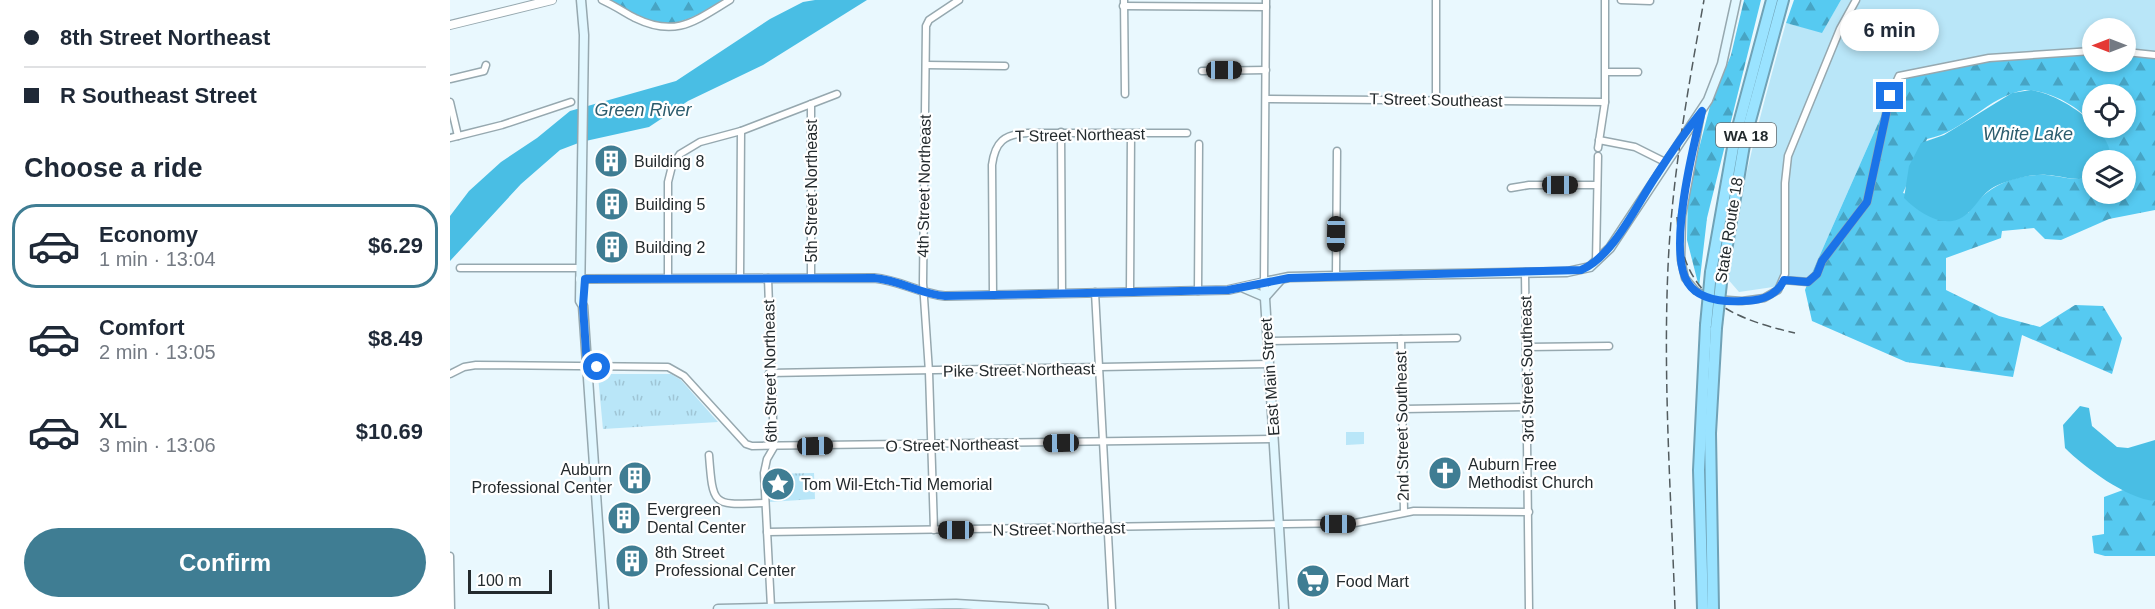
<!DOCTYPE html>
<html lang="en">
<head>
<meta charset="utf-8">
<style>
  body { margin:0; font-family:Arial,sans-serif; background:#f6f6f7; color:#1f2937; height:100vh; display:flex; flex-direction:column; font-size:22px; white-space:nowrap }
  * { box-sizing:border-box; margin:0 }
  p { font-size:20px; color:#747a83 }
  .icon { flex:none; width:33px; height:33px; fill:none; stroke:currentColor; stroke-width:2; stroke-linecap:round; stroke-linejoin:round }
  .map { position:relative; flex:1; overflow:hidden }
  .drawer { display:flex; flex-direction:column; background:#fff; width:450px }
  .drawer>* { flex:none }
  .banner { display:grid; align-content:center; height:132px; padding:0 24px; background:#fff }
  .needle { width:39px; rotate:270deg }
  .fabs { position:absolute; left:1632px; top:18px; display:grid; gap:12px }
  .fabs a { display:grid; place-items:center; width:54px; height:54px; border-radius:50%; background:#fff; box-shadow:0 3px 9px #0003; font-size:30px }
  .scale { position:absolute; left:18px; bottom:15px; width:84px; box-sizing:border-box; padding-left:6px; border:3px solid #232a2d; border-top:0; font-size:16px; line-height:21px; white-space:nowrap; color:#232a2d; -webkit-text-stroke:4px #fff; paint-order:stroke }
  .end { position:absolute; width:27px; height:27px; margin:-14px; border:8px solid #1a73e8; background:#fff; box-shadow:0 0 0 3px #fff }
  .from { border-radius:50% }
  .bubble { position:absolute; height:42px; border-radius:21px; background:#fff; box-shadow:0 3px 9px #0003; font-size:20px; font-weight:600; line-height:42px; text-align:center }
  .car { position:absolute; width:18px; height:36px; margin:-18px -9px; border-radius:8px; box-shadow:0 0 4px 2px #0007; background:linear-gradient(#222 24%,#8ab4d8 0 40%,#222 0 76%,#8ab4d8 0 86%,#222 0) }
  .banner b { display:flex; align-items:center; gap:21px; height:57px; font-size:22px }
  .banner b+b { border-top:2px solid #e0e1e3 }
  .banner i { width:15px; height:15px; background:#1f2937 }
  ul { padding:0; list-style:none }
  li { display:flex; align-items:center; gap:18px; height:84px; margin:0 12px 9px; padding:0 12px; border:3px solid transparent; border-radius:24px }
  li div { flex:1 }
  li b { display:block; font-size:22px }
  li em { font-style:normal; font-weight:600 }
  li.selected { border-color:#3f7d93 }
  li>.icon { width:54px; height:54px; stroke-width:1.5 }
  h2 { padding:0 24px; font-size:27px; line-height:72px }
  .button { display:flex; gap:12px; margin-top:auto; padding:12px 24px }
  .button a { flex:1; height:69px; border-radius:36px; background:#3f7d93; color:#fff; font-size:24px; font-weight:600; line-height:69px; text-align:center }
  main { display:flex; flex:1; min-height:0 }
  .map>svg:first-child { display:block }
  .grass { fill:#b9e6f8 }
  .forest { fill:url(#forest-firs); fill-rule:evenodd }
  .park { fill:url(#park-tufts) }
  .water { fill:#49bee4 }
  .lines { fill:none; stroke-linecap:round; stroke-linejoin:round }
  .minor-casing { stroke:#96a8af; stroke-width:9 }
  .tertiary-casing { stroke:#96a8af; stroke-width:10 }
  .secondary-casing { stroke:#96a8af; stroke-width:11 }
  .motorway-casing { stroke:#70a2b6; stroke-width:14 }
  .minor { stroke:#fff; stroke-width:6 }
  .tertiary { stroke:#fff; stroke-width:8 }
  .secondary { stroke:#e1f7ff; stroke-width:8 }
  .motorway { stroke:#9ae3ff; stroke-width:10 }
  .rail { stroke:#535c5f; stroke-width:1.5; stroke-dasharray:9 4.5; stroke-linecap:butt }
  .motorway-bridge-casing { stroke:#70a2b6; stroke-width:14; stroke-linecap:butt }
  .motorway-bridge { stroke:#9ae3ff; stroke-width:10 }
  .route { stroke:#1a73e8; stroke-width:8 }
  .labels { text-anchor:middle; dominant-baseline:central; stroke-width:4.5; stroke-linejoin:round; paint-order:stroke }
  .shield { fill:#fff; stroke:#656a6c; stroke-width:1.5 }
  .shield-label { font-size:15px; font-weight:bold; fill:#232a2d }
  .street-label { font-size:16px; fill:#232a2d; stroke:#fff }
  .poi-label { font-size:16px; fill:#232a2d; stroke:#fff; text-anchor:start }
  .water-label { font-size:18px; font-style:italic; fill:#2c5c6d; stroke:#fff }
</style>
</head>
<body>
<main>
<section class="drawer">
<div class="banner">
<b><i class="from"></i>8th Street Northeast</b>
<b><i></i>R Southeast Street</b>
</div>
<h2>Choose a ride</h2>
<ul>
<li class="selected"><svg class="icon" aria-label="car" viewBox="0 0 24 24"><path d="M5 17H2v-5l4-1 3-4h7l3 4 3 1v5h-3M9 17h6M6 11h13"/><circle cx="7" cy="17" r="2"/><circle cx="17" cy="17" r="2"/></svg><div><b>Economy</b><p>1 min · 13:04</p></div><em>$6.29</em></li>
<li><svg class="icon" aria-label="car" viewBox="0 0 24 24"><path d="M5 17H2v-5l4-1 3-4h7l3 4 3 1v5h-3M9 17h6M6 11h13"/><circle cx="7" cy="17" r="2"/><circle cx="17" cy="17" r="2"/></svg><div><b>Comfort</b><p>2 min · 13:05</p></div><em>$8.49</em></li>
<li><svg class="icon" aria-label="car" viewBox="0 0 24 24"><path d="M5 17H2v-5l4-1 3-4h7l3 4 3 1v5h-3M9 17h6M6 11h13"/><circle cx="7" cy="17" r="2"/><circle cx="17" cy="17" r="2"/></svg><div><b>XL</b><p>3 min · 13:06</p></div><em>$10.69</em></li>
</ul>
<div class="button"><a>Confirm</a></div>
</section>
<div class="map">
<svg width="1705" height="609" viewBox="0 0 1705 609">
  <defs>
    <pattern id="forest-firs" width="22" height="20" patternUnits="userSpaceOnUse" patternTransform="scale(1.5)"><rect width="22" height="20" fill="#56caf1"/><path d="M5 1l3.5 6h-7zM16 11l3.5 6h-7z" fill="#47a4c4"/></pattern>
    <pattern id="park-tufts" width="24" height="20" patternUnits="userSpaceOnUse" patternTransform="scale(1.5)"><rect width="24" height="20" fill="#b9e6f8"/><path d="M3 7l-1-3M5 7V3M7 7l1-3M15 17l-1-3M17 17v-4M19 17l1-3" fill="none" stroke="#9fc5d5"/></pattern>
  </defs>
  <rect width="100%" height="100%" fill="#e9f8fe"/>
  <path class="grass" d="M1391 0H1705V54L1676 51V28H1642V51L1449 76 1358 282 1289 292 1276 277C1290 190 1312 107 1336 23L1372 32Z"/>
  <g class="forest">
    <path d="M158 0H272C222 33 209 29 158 0Z"/>
    <polygon points="1294,0 1311,0 1257,218 1249,287 1237,240 1238,191 1260,106 1281,55"/>
    <polygon points="1344,0 1391,0 1372,33 1336,23"/>
    <path d="M1642 50V62H1676V51L1705 55V210L1659 219 1611 240 1595 239 1584 228 1552 231 1551 238 1496 258V290L1549 316 1590 327 1625 305 1653 306 1672 338 1662 374 1572 335 1563 377 1456 362 1362 321 1355 290 1358 282 1449 76 1521 62ZM1575 90C1598 90 1627 105 1642 123V94H1676V128H1646L1660 151 1661 160H1676V194H1642V177C1626 182 1612 176 1595 175 1564 174 1535 187 1518 213L1453 193 1477 139C1514 132 1538 96 1575 90Z"/>
    <polygon points="1673,490 1705,501 1705,556 1655,556 1644,553 1642,536 1654,534 1654,497"/>
  </g>
  <g class="park">
    <polygon points="154,374 221,374 231,380 268,422 153,429 148,376"/>
    <polygon points="896,432 914,432 914,444 896,445"/>
    <polygon points="364,473 365,499 320,502 318,474"/>
  </g>
  <g class="water">
    <polygon points="365,0 417,0 313,65 238,101 199,127 131,142 110,150 71,184 0,261 0,216 19,191 51,162 87,138 120,111 226,81 320,19 353,2"/>
    <path d="M1581 90C1611 94 1663 129 1661 160H1642V177C1626 182 1614 176 1597 175 1581 174 1563 179 1548 185 1528 193 1523 218 1502 221 1484 223 1466 210 1454 198L1459 166 1471 143 1494 135 1562 93Z"/>
    <path d="M1630 406 1639 408 1642 426 1667 447 1678 448 1705 440V501C1677 499 1634 467 1615 448L1613 425Z"/>
  </g>
  <g class="lines">
    <g class="minor-casing">
      <g id="minor">
        <path d="M152 0C163 5 174 12 185 18 226 38 245 21 280 0"/>
        <polyline points="674,0 675,94"/>
        <polyline points="1171,0 1200,1"/>
        <polyline points="673,6 816,7"/>
        <polyline points="1676,52 1705,55"/>
        <polyline points="476,65 555,66"/>
        <polyline points="752,71 816,70"/>
        <polyline points="1156,72 1188,72"/>
        <polyline points="0,79 34,71 36,65"/>
        <polyline points="816,99 1155,102"/>
        <polyline points="986,100 986,0"/>
        <polyline points="0,102 8,136"/>
        <polyline points="1251,113 1232,216 1231,260 1235,278 1246,291 1264,299 1292,301 1314,298 1328,290 1335,274 1335,183 1338,156 1390,29 1406,0"/>
        <polyline points="611,132 612,293"/>
        <polyline points="0,138 52,125 121,102"/>
        <polyline points="1149,140 1185,147 1215,162"/>
        <polyline points="1148,148 1155,102 1155,0"/>
        <polyline points="1061,188 1079,185 1147,185"/>
        <polyline points="1146,262 1148,156"/>
        <polyline points="10,268 130,268"/>
        <polyline points="1075,272 1079,609"/>
        <polyline points="886,276 887,151"/>
        <polyline points="218,278 218,182 222,166 230,154 250,142 291,131 387,94"/>
        <polyline points="290,278 291,131"/>
        <polyline points="318,278 324,447 317,459 314,473 321,607"/>
        <polyline points="361,278 361,104"/>
        <polyline points="1334,280 1358,282 1367,274 1372,261 1417,202 1440,96 1449,76 1539,58 1642,51"/>
        <polyline points="814,282 816,0"/>
        <polyline points="680,291 681,134"/>
        <polyline points="748,291 749,144"/>
        <polyline points="645,292 662,609"/>
        <path d="M543 294 542 165C545 142 554 134 578 133H737"/>
        <polyline points="951,339 954,512"/>
        <polyline points="818,341 1007,338"/>
        <polyline points="1077,347 1159,346"/>
        <polyline points="319,373 819,364"/>
        <polyline points="0,374 14,367 26,365 218,367 234,376 296,444 302,446 824,439"/>
        <polyline points="953,409 1078,407"/>
        <path d="M259 455C263 508 263 505 315 503"/>
        <polyline points="484,530 479,372 473,283 476,26 479,20 509,0"/>
        <polyline points="317,532 905,523 964,511 1079,512"/>
        <polyline points="0,556 1,609"/>
      </g>
    </g>
    <g class="tertiary-casing">
      <g id="tertiary">
        <polyline points="0,25 102,0"/>
        <path d="M130 279 424 278C450 280 470 294 495 296L778 290 814 282"/>
      </g>
    </g>
    <g class="secondary-casing">
      <g id="secondary">
        <polyline points="131,0 134,35 130,301 133,306 154,609"/>
        <polyline points="794,288 815,297 831,279"/>
        <polyline points="268,609 506,604 594,609"/>
        <polyline points="834,609 814,282 839,277 886,276 1117,272 1140,267 1160,248 1258,100 1272,64 1286,0"/>
      </g>
    </g>
    <g class="motorway-casing">
      <g id="motorway">
        <polyline points="1261,272 1284,142 1322,0"/>
        <polyline points="1272,274 1295,139 1333,0"/>
        <polyline points="1253,609 1249,470 1256,325"/>
        <polyline points="1263,609 1260,433 1266,328"/>
      </g>
    </g>
    <use href="#minor" class="minor"/>
    <use href="#tertiary" class="tertiary"/>
    <use href="#secondary" class="secondary"/>
    <use href="#motorway" class="motorway"/>
    <g class="rail">
      <path d="M1227 217C1232 295 1275 317 1345 333"/>
      <path d="M1225 609C1221 495 1213 380 1218 267 1222 176 1238 89 1254 0"/>
    </g>
    <g class="motorway-bridge-casing">
      <g id="motorway-bridge">
        <polyline points="1256,325 1261,272"/>
        <polyline points="1266,328 1272,274"/>
      </g>
    </g>
    <use href="#motorway-bridge" class="motorway-bridge"/>
  </g>
  <g class="lines">
    <path class="route" d="M147 367H137L133 306 135 279 424 278C450 280 470 294 495 296L778 290 839 278 1131 270C1163 257 1187 204 1206 176 1220 154 1235 132 1252 111 1243 147 1217 252 1238 283 1249 300 1273 302 1292 301 1310 301 1326 297 1334 280L1358 282 1367 274 1372 261 1417 202 1440 96"/>
  </g>
  <defs>
    <g id="building-disc" transform="scale(1.725)"><circle r="9.5" fill="#3f7d93" stroke="#fff"/><path d="M-4-6H4V6H1V3H-1V6H-4ZM-2.5-4.3h1.7v1.8h-1.7ZM.8-4.3h1.7v1.8H.8ZM-2.5-1h1.7V.8h-1.7ZM.8-1h1.7V.8H.8Z" fill="#fff"/></g>
    <g id="church-disc" transform="scale(1.725)"><circle r="9.5" fill="#3f7d93" stroke="#fff"/><path d="M-1.2-6h2.4v3.5h3.3v2.4h-3.3V6h-2.4V-.1h-3.3v-2.4h3.3Z" fill="#fff"/></g>
    <g id="sight-disc" transform="scale(1.725)"><circle r="9.5" fill="#3f7d93" stroke="#fff"/><path d="M0-6L1.8-2.2L6-1.7L2.9 1.2L3.7 5.4L0 3.3L-3.7 5.4L-2.9 1.2L-6-1.7L-1.8-2.2Z" fill="#fff"/></g>
    <g id="supermarket-disc" transform="scale(1.725)"><circle r="9.5" fill="#3f7d93" stroke="#fff"/><path d="M-6-5.5h2.5l.6 2H6L4.5 2H-2.5L-4.4-4H-6ZM-1.5 3.2a1.3 1.3 0 1 0 .1 0ZM3 3.2a1.3 1.3 0 1 0 .1 0Z" fill="#fff"/></g>
  </defs>
  <g fill-rule="evenodd">
    <use href="#building-disc" x="161" y="161"/>
    <use href="#building-disc" x="162" y="204"/>
    <use href="#building-disc" x="162" y="247"/>
    <use href="#church-disc" x="995" y="473"/>
    <use href="#building-disc" x="185" y="478"/>
    <use href="#sight-disc" x="328" y="484"/>
    <use href="#building-disc" x="174" y="518"/>
    <use href="#building-disc" x="182" y="561"/>
    <use href="#supermarket-disc" x="863" y="581"/>
  </g>
  <g class="labels">
    <rect class="shield" x="1266" y="123" width="60" height="24" rx="4.5"/>
    <g class="shield-label">
      <text x="1296" y="135">WA 18</text>
    </g>
    <g class="street-label">
      <text transform="translate(986 100) rotate(1)">T Street Southeast</text>
      <text transform="translate(630 135) rotate(-1)">T Street Northeast</text>
      <text transform="translate(474 186) rotate(-89)">4th Street Northeast</text>
      <text transform="translate(361 191) rotate(-90)">5th Street Northeast</text>
      <text transform="translate(1279 230) rotate(-81)">State Route 18</text>
      <text transform="translate(1077 369) rotate(-91)">3rd Street Southeast</text>
      <text transform="translate(569 370) rotate(-1)">Pike Street Northeast</text>
      <text transform="translate(320 371) rotate(-91)">6th Street Northeast</text>
      <text transform="translate(820 377) rotate(-94)">East Main Street</text>
      <text transform="translate(952 426) rotate(-91)">2nd Street Southeast</text>
      <text transform="translate(502 445) rotate(-1)">O Street Northeast</text>
      <text transform="translate(609 529) rotate(-1)">N Street Northeast</text>
    </g>
    <g class="poi-label">
      <text x="184" y="161">Building 8</text>
      <text x="185" y="204">Building 5</text>
      <text x="185" y="247">Building 2</text>
      <text x="1018" y="464">Auburn Free<tspan x="1018" dy="18">Methodist Church</tspan></text>
      <text x="162" y="469" text-anchor="end">Auburn<tspan x="162" dy="18">Professional Center</tspan></text>
      <text x="351" y="484">Tom Wil-Etch-Tid Memorial</text>
      <text x="197" y="509">Evergreen<tspan x="197" dy="18">Dental Center</tspan></text>
      <text x="205" y="552">8th Street<tspan x="205" dy="18">Professional Center</tspan></text>
      <text x="886" y="581">Food Mart</text>
    </g>
    <g class="water-label">
      <text x="193" y="110">Green River</text>
      <text x="1578" y="134">White Lake</text>
    </g>
  </g>
</svg>
<div class="fabs">
<a><svg class="needle" viewBox="-14 -14 28 28"><path d="M0-13l5 13h-10z" fill="#e53935"/><path d="M0 13l5-13h-10z" fill="#747a83"/></svg></a>
<a><svg class="icon" aria-label="locate" viewBox="0 0 24 24"><circle cx="12" cy="12" r="6"/><path d="M12 2v4M12 18v4M2 12h4M18 12h4"/></svg></a>
<a><svg class="icon" aria-label="layers" viewBox="0 0 24 24"><path d="M12 4l9 5-9 5-9-5zM3 14l9 5 9-5"/></svg></a>
</div>
<div class="scale">100 m</div>
<i class="end from" style="left:147px;top:367px"></i>
<i class="end" style="left:1440px;top:96px"></i>
<div class="bubble" style="left:1390px;top:9px;width:99px">6 min</div>
<i class="car" style="left:774px;top:70px;rotate:90deg"></i>
<i class="car" style="left:1110px;top:185px;rotate:90deg"></i>
<i class="car" style="left:886px;top:234px;rotate:181deg"></i>
<i class="car" style="left:611px;top:443px;rotate:269deg"></i>
<i class="car" style="left:365px;top:446px;rotate:89deg"></i>
<i class="car" style="left:888px;top:524px;rotate:90deg"></i>
<i class="car" style="left:506px;top:530px;rotate:270deg"></i>
</div>
</main>
</body>
</html>
